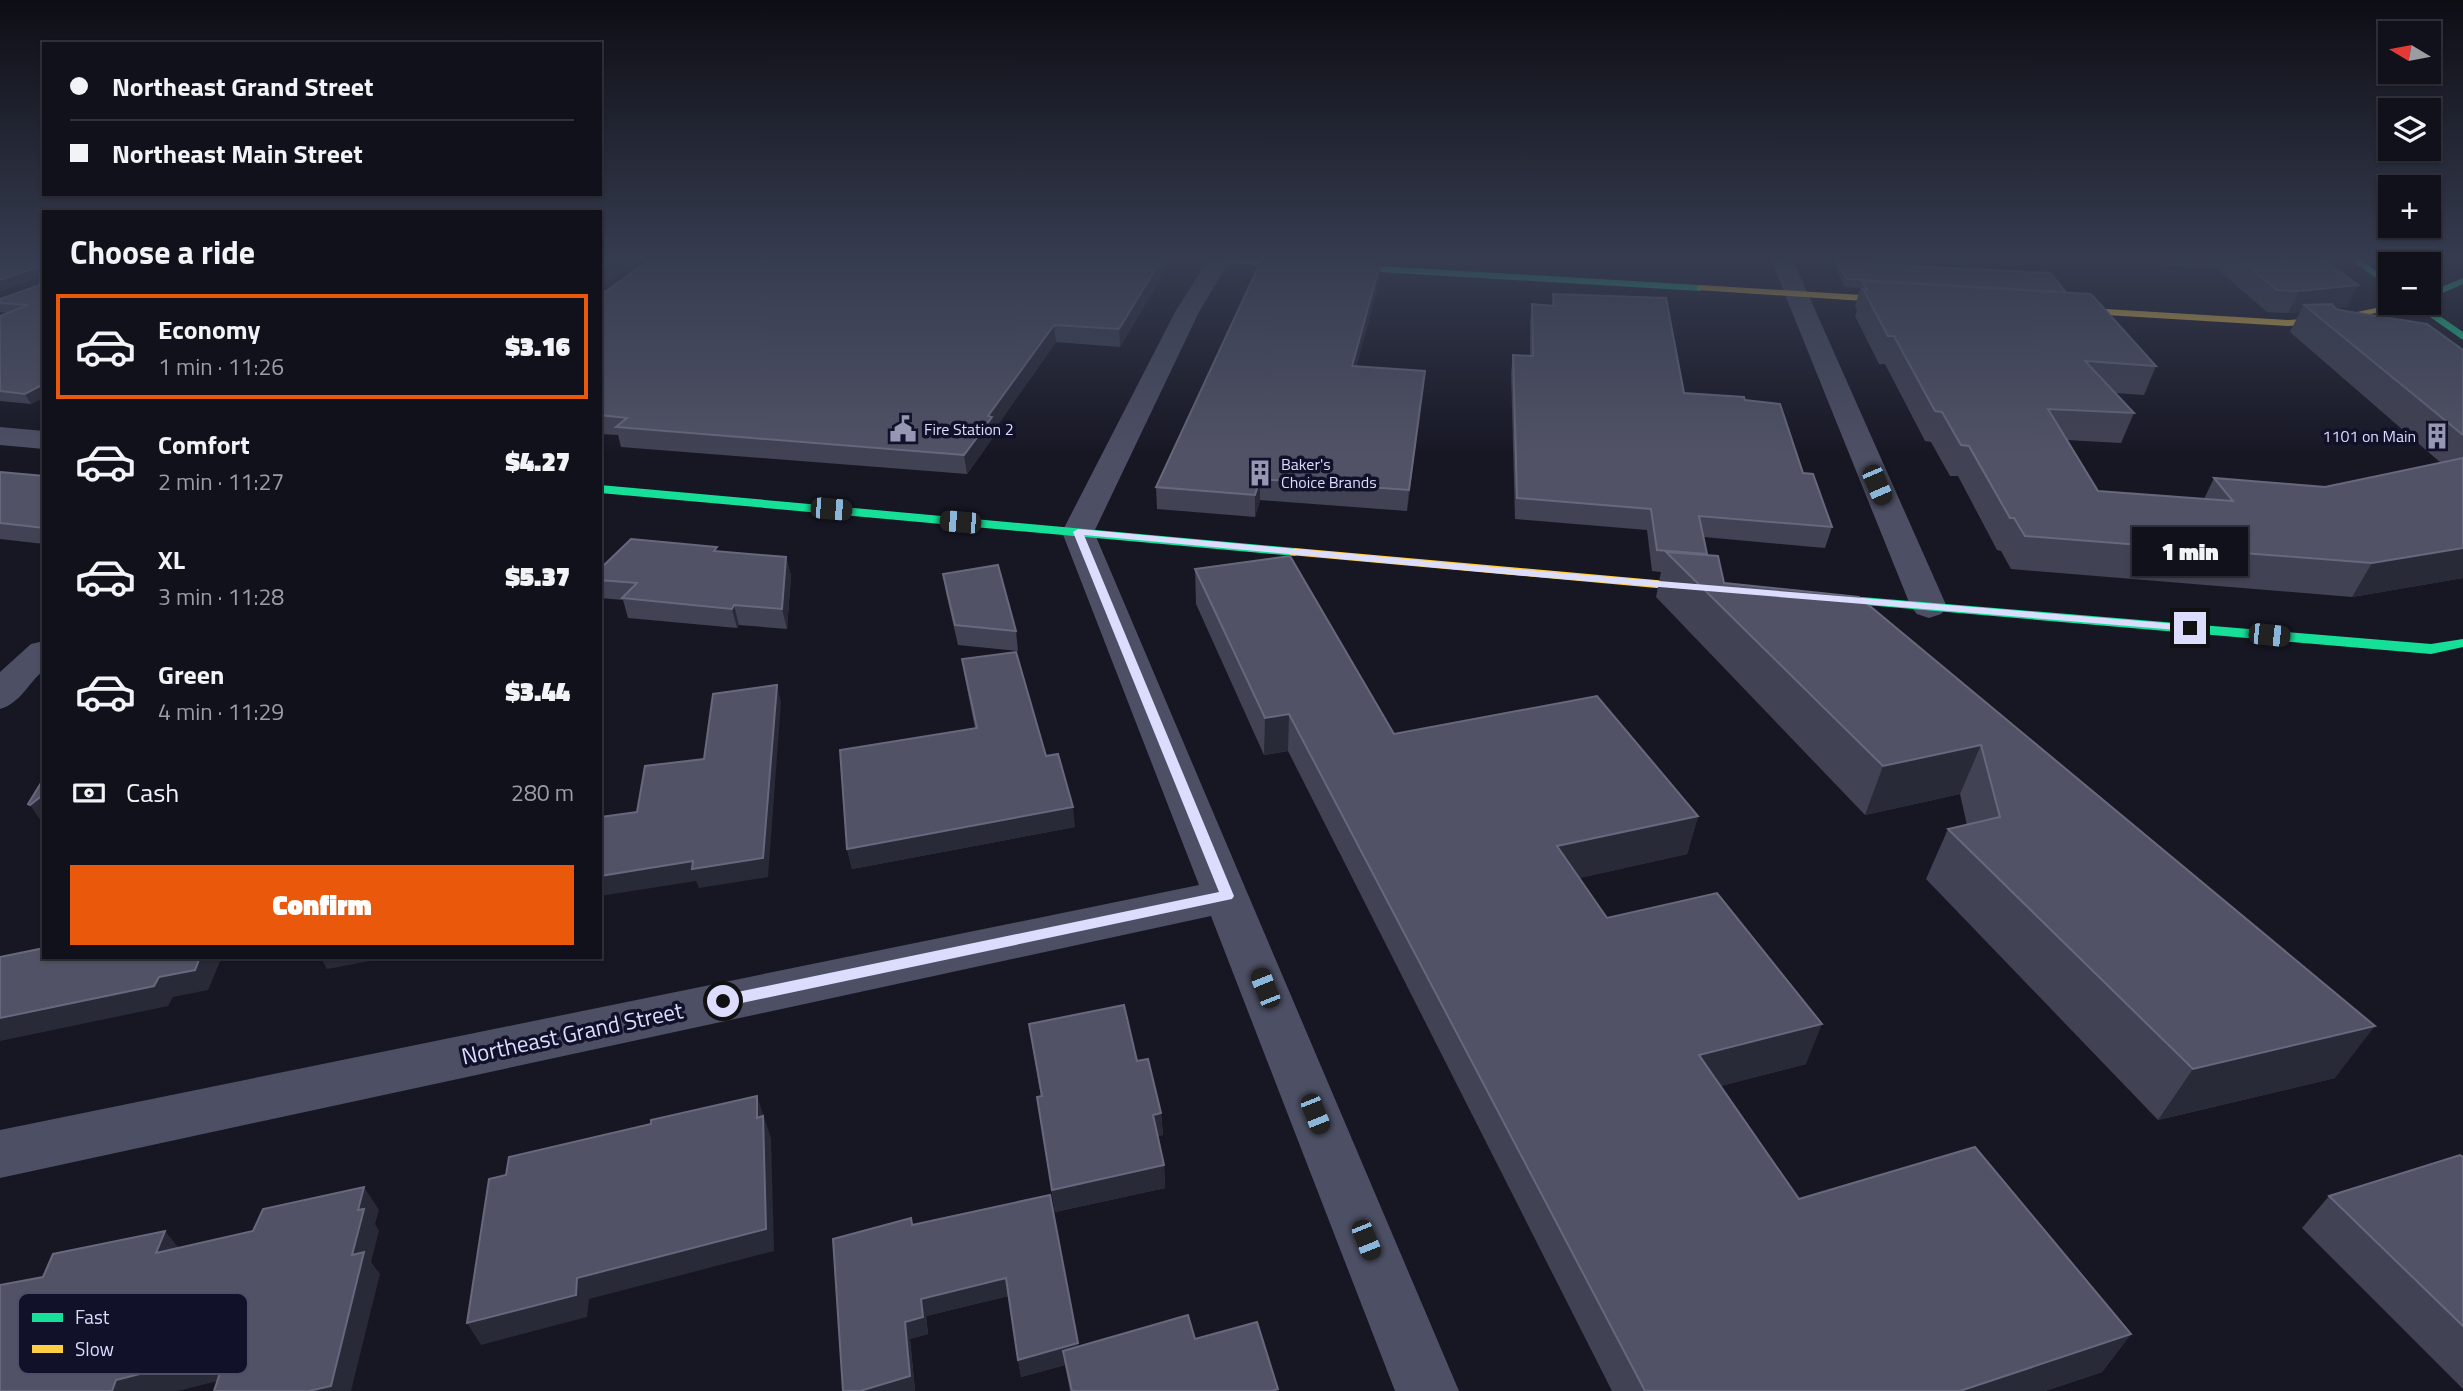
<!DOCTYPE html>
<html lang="en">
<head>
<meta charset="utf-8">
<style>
  body { margin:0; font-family:"Titillium Web",sans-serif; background:#1e1f28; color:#f1f3f6; height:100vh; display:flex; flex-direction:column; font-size:26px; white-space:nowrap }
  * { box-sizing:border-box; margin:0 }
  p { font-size:23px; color:#9c9da3 }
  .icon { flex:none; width:38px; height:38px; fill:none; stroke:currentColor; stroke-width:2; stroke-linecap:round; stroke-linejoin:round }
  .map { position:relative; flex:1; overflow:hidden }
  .panel { position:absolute; left:42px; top:210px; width:560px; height:749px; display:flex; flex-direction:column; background:#11111b; border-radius:0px; box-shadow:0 2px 5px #0004,0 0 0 2px #30313a }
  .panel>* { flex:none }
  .banner { position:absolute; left:42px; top:42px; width:560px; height:154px; border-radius:0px; box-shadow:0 2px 5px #0004,0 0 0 2px #30313a; display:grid; align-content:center; height:154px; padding:0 28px; background:#11111b }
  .needle { width:46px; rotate:280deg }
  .buttons { position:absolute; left:2378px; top:21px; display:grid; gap:14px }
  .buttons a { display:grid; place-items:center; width:63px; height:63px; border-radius:0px; background:#11111b; box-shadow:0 2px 5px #0004,0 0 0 2px #30313a; font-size:35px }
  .end { position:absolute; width:32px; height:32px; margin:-16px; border:9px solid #dbdcfe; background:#111; box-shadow:0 0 0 4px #111 }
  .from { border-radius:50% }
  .bubble { position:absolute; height:49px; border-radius:0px; background:#11111b; box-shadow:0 2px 5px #0004,0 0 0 2px #30313a; font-size:23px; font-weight:800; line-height:49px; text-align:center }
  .car { position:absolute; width:21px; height:42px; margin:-21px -10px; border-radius:9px; box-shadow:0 0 5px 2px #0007; background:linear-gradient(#222 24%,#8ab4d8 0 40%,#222 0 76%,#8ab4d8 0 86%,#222 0) }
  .banner b { display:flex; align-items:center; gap:24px; height:66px; font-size:26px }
  .banner b+b { border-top:2px solid #30313a }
  .banner i { width:18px; height:18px; background:#f1f3f6 }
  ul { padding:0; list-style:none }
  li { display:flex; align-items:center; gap:21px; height:105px; margin:0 14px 10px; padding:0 14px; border:4px solid transparent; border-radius:0px }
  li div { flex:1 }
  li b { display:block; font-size:26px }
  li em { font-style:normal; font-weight:800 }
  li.selected { border-color:#ea580c }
  li>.icon { width:63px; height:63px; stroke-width:1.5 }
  h2 { padding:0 28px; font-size:32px; line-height:84px }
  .pay { display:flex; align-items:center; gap:18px; height:77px; padding:0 28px; font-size:26px }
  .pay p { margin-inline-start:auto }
  .primary-button { display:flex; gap:14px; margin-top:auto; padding:14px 28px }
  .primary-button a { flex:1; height:80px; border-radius:0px; background:#ea580c; color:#fff; font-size:28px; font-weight:800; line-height:80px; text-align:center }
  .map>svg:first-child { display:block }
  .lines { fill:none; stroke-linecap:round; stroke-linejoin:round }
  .street { fill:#4d4f64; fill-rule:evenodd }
  .fast { fill:#16e098; fill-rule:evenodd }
  .slow { fill:#ffcf43; fill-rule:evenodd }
  .wall { fill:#414253 }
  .shaded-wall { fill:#292a38 }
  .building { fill:#515265; stroke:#67687d; stroke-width:2 }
  .route { fill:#dbdcfe }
  .labels { text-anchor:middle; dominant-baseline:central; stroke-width:7; stroke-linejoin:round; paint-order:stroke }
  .far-poi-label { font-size:16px; fill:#dbdcfe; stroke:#12112a; text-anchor:start }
  .near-street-label { font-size:23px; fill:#dbdcfe; stroke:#12112a }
  .key { fill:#12112a; stroke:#4e4e6a; stroke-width:2 }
  .key-label { font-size:19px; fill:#dbdcfe }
</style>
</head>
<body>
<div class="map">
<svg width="2463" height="1391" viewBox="0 0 2463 1391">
  <rect width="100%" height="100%" fill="#171724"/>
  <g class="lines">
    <g class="street">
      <polygon points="1208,260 1230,260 1199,312 1094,532 1459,1391 1395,1391 1211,916 0,1178 0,1130 1199,885 1062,532 1175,312"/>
      <polygon points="1771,260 1793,260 1947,607 1941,614 1929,618 1917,614 1911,607"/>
      <polygon points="0,427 44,431 44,449 0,445"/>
      <path d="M44 641V670C27 684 21 703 0 709V672L31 644Z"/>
    </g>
    <g class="fast">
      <polygon points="1226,260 1278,260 1700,285 1705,288 1700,291 1230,263"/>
      <polygon points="2351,260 2361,260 2390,281 2390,288"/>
      <polygon points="2463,278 2463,284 2429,299 2429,292"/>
      <polygon points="2410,303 2421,303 2463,332 2463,340"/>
      <polygon points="600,485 1295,548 1302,552 1295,556 600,493"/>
      <polygon points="1813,593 2431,644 2463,639 2463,647 2431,654 1808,600 1806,597 1808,594"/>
    </g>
    <g class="slow">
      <polygon points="1700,285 1909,298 1914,301 1909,304 1697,290 1697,286"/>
      <polygon points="2400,303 2417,303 2333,323 2288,326 2056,312 2051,309 2056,306 2288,320 2333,317"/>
      <polygon points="1295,548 1712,585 1719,589 1712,593 1290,555 1288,552"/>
    </g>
  </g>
  <g class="wall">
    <polygon points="0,260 44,260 31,404 0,401 0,316 9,313 0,312 0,299 40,285 40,277 0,291"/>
    <polygon points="649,260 1163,260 1163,274 1120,347 1056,342 994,430 994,436 967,474 621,447 618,435 600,434 600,293 605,292"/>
    <polygon points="1633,260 1676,260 1675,263"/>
    <polygon points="2085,260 2324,260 2347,307 2335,308 2336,309 2463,350 2463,578 2352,597 2011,569 2001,551 1997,550 1958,476 1950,476 1931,442 1925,441 1885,364 1879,364 1855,316 1857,311 1855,307 1860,288 1845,287 1836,269 1838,262 2066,292 2156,366 2144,395 2115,393 2134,413 2121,443 2067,440 2098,491 2204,499 2214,478 2325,487 2441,463 2290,332 2300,312 2288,313 2267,312 2216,268"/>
    <polygon points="1380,279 1356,367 1425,371 1407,511 1260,500 1255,517 1157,509 1156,487"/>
    <polygon points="1553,294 1684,393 1745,400 1803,473 1832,527 1825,548 1704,537 1707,555 1724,583 1859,597 2335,1078 2158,1120 1926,879 1948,829 1967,825 1960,794 1865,815 1656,597 1661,572 1652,571 1647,530 1515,519 1511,373 1513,355 1530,356 1530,321 1532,304 1552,305"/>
    <polygon points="0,472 44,476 44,544 0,539"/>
    <polygon points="718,551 786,557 791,576 787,629 739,625 737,628 628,618 623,600 600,598 600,569"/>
    <polygon points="1195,569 1394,734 1698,816 1687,854 1579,878 1607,918 1806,1064 1720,1086 1799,1199 2131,1334 2102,1372 2045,1391 1612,1391 1288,751 1264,755 1196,604"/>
    <polygon points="943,574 1016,631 1018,651 958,645 946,593"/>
    <polygon points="962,659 1046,756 1075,827 852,869 847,849 975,728 965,678"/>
    <polygon points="1029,1024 1137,1061 1161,1113 1163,1135 1158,1136 1164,1165 1165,1188 1055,1212 1037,1097 1041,1097"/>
    <polygon points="2463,1157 2463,1389 2302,1228 2329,1196"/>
    <polygon points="911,1218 913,1225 1079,1347 1195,1339 1278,1391 1070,1391 1065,1365 1021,1377 1008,1296 926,1316 928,1334 910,1339 915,1391 843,1391"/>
  </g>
  <g class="shaded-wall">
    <polygon points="613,260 642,260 600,288 600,268"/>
    <polygon points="1161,260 1163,260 1163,274 1120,347 1119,329"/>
    <polygon points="1381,261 1380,279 1351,386 1352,366"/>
    <polygon points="41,266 44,275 0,291 0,280"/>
    <polygon points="2358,285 2347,307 2310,311 2304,305 2300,312 2288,313 2299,291"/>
    <polygon points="1054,325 1056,342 994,430 994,436 967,474 964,455 988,416"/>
    <polygon points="1425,371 1423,391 1407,511 1409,490"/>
    <polygon points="44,384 44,398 31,404 25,394"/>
    <polygon points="1260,479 1260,500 1255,517 1255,495"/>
    <polygon points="2463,548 2463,578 2352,597 2372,563"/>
    <polygon points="786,557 791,576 787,629 782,609"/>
    <polygon points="734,605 739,625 737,628 732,609"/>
    <polygon points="777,685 781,703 768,877 699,888 696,881 600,896 600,876"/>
    <polygon points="1289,714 1288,751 1264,755 1265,718"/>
    <polygon points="1981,745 1960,794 1865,815 1883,766"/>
    <polygon points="44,794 44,823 43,824 30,805"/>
    <polygon points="1073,807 1075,827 852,869 847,849"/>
    <polygon points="1698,816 1687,854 1549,885 1557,846"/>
    <polygon points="200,957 222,957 208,990 173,997 168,1006 0,1041 0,1018 159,977"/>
    <polygon points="320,957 392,957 327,969"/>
    <polygon points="1822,1024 1806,1064 1687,1095 1699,1055"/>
    <polygon points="2375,1026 2335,1078 2158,1120 2193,1069"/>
    <polygon points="757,1096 771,1138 774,1251 589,1299 587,1317 481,1345 467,1323 577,1278 757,1118"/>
    <polygon points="1161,1113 1163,1135 1154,1137 1153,1115"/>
    <polygon points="1164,1165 1165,1188 1055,1212 1052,1190"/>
    <polygon points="364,1187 379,1210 375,1224 379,1231 371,1262 380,1274 351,1391 309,1391 352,1255 358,1210"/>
    <polygon points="165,1231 183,1253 156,1253"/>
    <polygon points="1006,1278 1009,1296 926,1316 928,1334 910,1339 915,1391 860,1391 921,1299"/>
    <polygon points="2131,1334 2102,1372 2045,1391 1960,1391"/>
    <polygon points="1078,1343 1081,1360 1063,1351 1065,1365 1021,1377 1018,1360"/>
    <polygon points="227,1352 245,1374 178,1391 112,1391 116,1380"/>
  </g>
  <g class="building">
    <polygon points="0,260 44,260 44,384 25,394 0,391 0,316 28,305 0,303 0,299 40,285 41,266 0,280"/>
    <polygon points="600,260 613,260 600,268"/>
    <polygon points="649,260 1161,260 1119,329 1054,325 988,416 992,417 964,455 616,427 627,418 600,415 600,293 605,292"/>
    <polygon points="1267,260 1381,261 1352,366 1425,371 1409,490 1260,479 1255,495 1156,487 1261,261 1266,262"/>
    <polygon points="2241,260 2324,260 2358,285 2299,291 2277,290"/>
    <polygon points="1838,262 2050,273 2066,292 1847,279"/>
    <polygon points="1862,281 2091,294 2156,366 2085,361 2134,413 2048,409 2098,491 2233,501 2214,478 2325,487 2463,458 2463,548 2372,563 2025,536 2014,518 2010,518 1969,446 1961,445 1942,412 1935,411 1894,336 1888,336 1863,289 1867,290"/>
    <polygon points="1553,294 1666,298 1684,393 1744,397 1745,400 1780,404 1803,473 1813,474 1832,527 1699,516 1707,554 1657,550 1651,509 1517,498 1513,355 1533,356 1532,304 1554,306"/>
    <polygon points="2332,304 2336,309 2345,311 2427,324 2463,350 2463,435 2304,305"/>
    <polygon points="0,472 44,476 44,528 0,523"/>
    <polygon points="631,539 717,547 714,551 786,557 782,609 734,605 732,609 622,598 637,583 600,580 600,569"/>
    <polygon points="1666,552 1718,556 1724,583 1859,597 2375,1026 2193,1069 1948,829 2000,817 1981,745 1883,766"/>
    <polygon points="1290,556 1394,734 1597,696 1698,816 1557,846 1607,918 1717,893 1822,1024 1699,1055 1799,1199 1975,1147 2131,1334 1960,1391 1645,1391 1289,714 1265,718 1195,569"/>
    <polygon points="998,565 1016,631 955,625 943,574"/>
    <polygon points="1016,652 1046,756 1058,754 1073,807 847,849 840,750 977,728 962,659"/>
    <polygon points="777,685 763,858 692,869 693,861 600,876 600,817 637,812 645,766 704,759 713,694"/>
    <polygon points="44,778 44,794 30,805 28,804"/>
    <polygon points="44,948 44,957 200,957 195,970 159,977 154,986 0,1018 0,957"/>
    <polygon points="1124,1005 1137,1061 1148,1059 1161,1113 1153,1115 1164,1165 1052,1190 1037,1097 1042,1096 1029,1024"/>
    <polygon points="757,1096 757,1118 763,1116 766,1229 577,1278 576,1295 467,1323 489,1179 506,1175 509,1157 651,1124 651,1120"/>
    <polygon points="2460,1155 2463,1157 2463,1326 2329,1196"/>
    <polygon points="364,1187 358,1210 364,1209 352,1255 364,1252 331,1386 309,1391 214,1391 227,1352 116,1380 112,1391 0,1391 0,1285 43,1277 53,1254 165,1231 156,1253 253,1231 263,1209"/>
    <polygon points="1050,1195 1078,1343 1018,1360 1006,1278 921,1299 923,1317 905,1322 910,1376 860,1391 843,1391 833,1239 911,1218 912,1225"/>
    <polygon points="1188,1315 1195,1339 1257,1322 1278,1389 1272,1391 1072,1391 1063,1351"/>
  </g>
  <linearGradient id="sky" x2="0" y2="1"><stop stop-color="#0d0d14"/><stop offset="0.57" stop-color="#363c50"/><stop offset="1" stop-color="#363c50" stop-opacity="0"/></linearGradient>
  <rect width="2463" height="455" fill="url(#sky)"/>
  <polygon class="route" points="1078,529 1538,571 2190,625 2195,628 2190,631 1538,577 1084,535 1234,896 1232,899 723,1007 718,1005 716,1001 718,997 723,995 1219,892 1073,532"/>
  <defs>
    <g id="civic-bare" transform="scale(2.1)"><path d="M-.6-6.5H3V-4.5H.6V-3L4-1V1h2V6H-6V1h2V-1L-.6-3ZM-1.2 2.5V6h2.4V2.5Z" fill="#9697b2" stroke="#12112a" stroke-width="2.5" paint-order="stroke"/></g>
    <g id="building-bare" transform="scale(2.1)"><path d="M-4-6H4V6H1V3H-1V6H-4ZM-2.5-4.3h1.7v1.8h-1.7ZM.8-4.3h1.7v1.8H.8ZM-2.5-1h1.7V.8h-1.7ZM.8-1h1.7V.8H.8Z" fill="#9697b2" stroke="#12112a" stroke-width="2.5" paint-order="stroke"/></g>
  </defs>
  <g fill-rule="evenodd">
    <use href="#civic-bare" x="903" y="429"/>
    <use href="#building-bare" x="2437" y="436"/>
    <use href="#building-bare" x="1260" y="473"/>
  </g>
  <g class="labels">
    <g class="far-poi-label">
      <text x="924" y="429">Fire Station 2</text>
      <text x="2416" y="436" text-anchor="end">1101 on Main</text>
      <text x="1281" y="464">Baker's<tspan x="1281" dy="18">Choice Brands</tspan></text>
    </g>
    <g class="near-street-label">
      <text transform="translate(572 1033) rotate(-12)">Northeast Grand Street</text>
    </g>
  </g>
  <rect x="18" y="1293" width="230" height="81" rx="10" class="key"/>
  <rect x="32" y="1313" width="31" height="9" fill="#16e098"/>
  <rect x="32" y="1345" width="31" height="8" fill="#ffcf43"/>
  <g class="key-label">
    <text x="75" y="1324">Fast</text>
    <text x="75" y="1356">Slow</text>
  </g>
</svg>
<div class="buttons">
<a><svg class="needle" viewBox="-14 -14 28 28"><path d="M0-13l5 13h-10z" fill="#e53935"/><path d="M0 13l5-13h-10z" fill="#9c9da3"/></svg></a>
<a><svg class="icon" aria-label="layers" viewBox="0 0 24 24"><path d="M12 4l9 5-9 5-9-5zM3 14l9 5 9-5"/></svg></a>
<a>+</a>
<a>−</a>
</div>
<i class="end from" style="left:723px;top:1001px"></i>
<i class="end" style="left:2190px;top:628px"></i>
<div class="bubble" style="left:2132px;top:527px;width:116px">1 min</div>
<i class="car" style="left:1877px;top:485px;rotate:157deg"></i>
<i class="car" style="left:831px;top:509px;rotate:95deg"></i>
<i class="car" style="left:960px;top:522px;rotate:275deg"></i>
<i class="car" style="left:2269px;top:635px;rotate:96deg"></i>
<i class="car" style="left:1265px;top:988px;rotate:338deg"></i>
<i class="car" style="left:1315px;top:1114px;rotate:158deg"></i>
<i class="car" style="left:1366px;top:1240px;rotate:158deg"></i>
<div class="banner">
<b><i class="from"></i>Northeast Grand Street</b>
<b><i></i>Northeast Main Street</b>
</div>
<section class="panel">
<h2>Choose a ride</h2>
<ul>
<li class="selected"><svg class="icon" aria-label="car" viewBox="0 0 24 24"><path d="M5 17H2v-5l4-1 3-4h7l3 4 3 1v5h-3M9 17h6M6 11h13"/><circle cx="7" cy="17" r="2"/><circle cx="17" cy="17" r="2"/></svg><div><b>Economy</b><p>1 min · 11:26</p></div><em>$3.16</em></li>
<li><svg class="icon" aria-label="car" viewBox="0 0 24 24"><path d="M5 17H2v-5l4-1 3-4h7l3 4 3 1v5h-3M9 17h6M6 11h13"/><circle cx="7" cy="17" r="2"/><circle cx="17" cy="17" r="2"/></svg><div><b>Comfort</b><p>2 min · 11:27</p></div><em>$4.27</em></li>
<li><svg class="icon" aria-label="car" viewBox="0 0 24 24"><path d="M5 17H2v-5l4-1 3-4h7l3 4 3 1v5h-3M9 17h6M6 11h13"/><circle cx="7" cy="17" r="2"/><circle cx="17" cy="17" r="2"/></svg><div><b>XL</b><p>3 min · 11:28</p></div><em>$5.37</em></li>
<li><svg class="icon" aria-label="car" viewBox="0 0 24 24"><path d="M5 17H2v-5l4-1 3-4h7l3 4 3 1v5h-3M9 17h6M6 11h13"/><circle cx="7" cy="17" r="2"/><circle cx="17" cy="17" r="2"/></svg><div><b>Green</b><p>4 min · 11:29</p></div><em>$3.44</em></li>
</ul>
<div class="pay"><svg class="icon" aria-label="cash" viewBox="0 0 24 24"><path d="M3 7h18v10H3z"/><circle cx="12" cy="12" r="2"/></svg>Cash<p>280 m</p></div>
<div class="primary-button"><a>Confirm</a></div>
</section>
</div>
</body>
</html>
